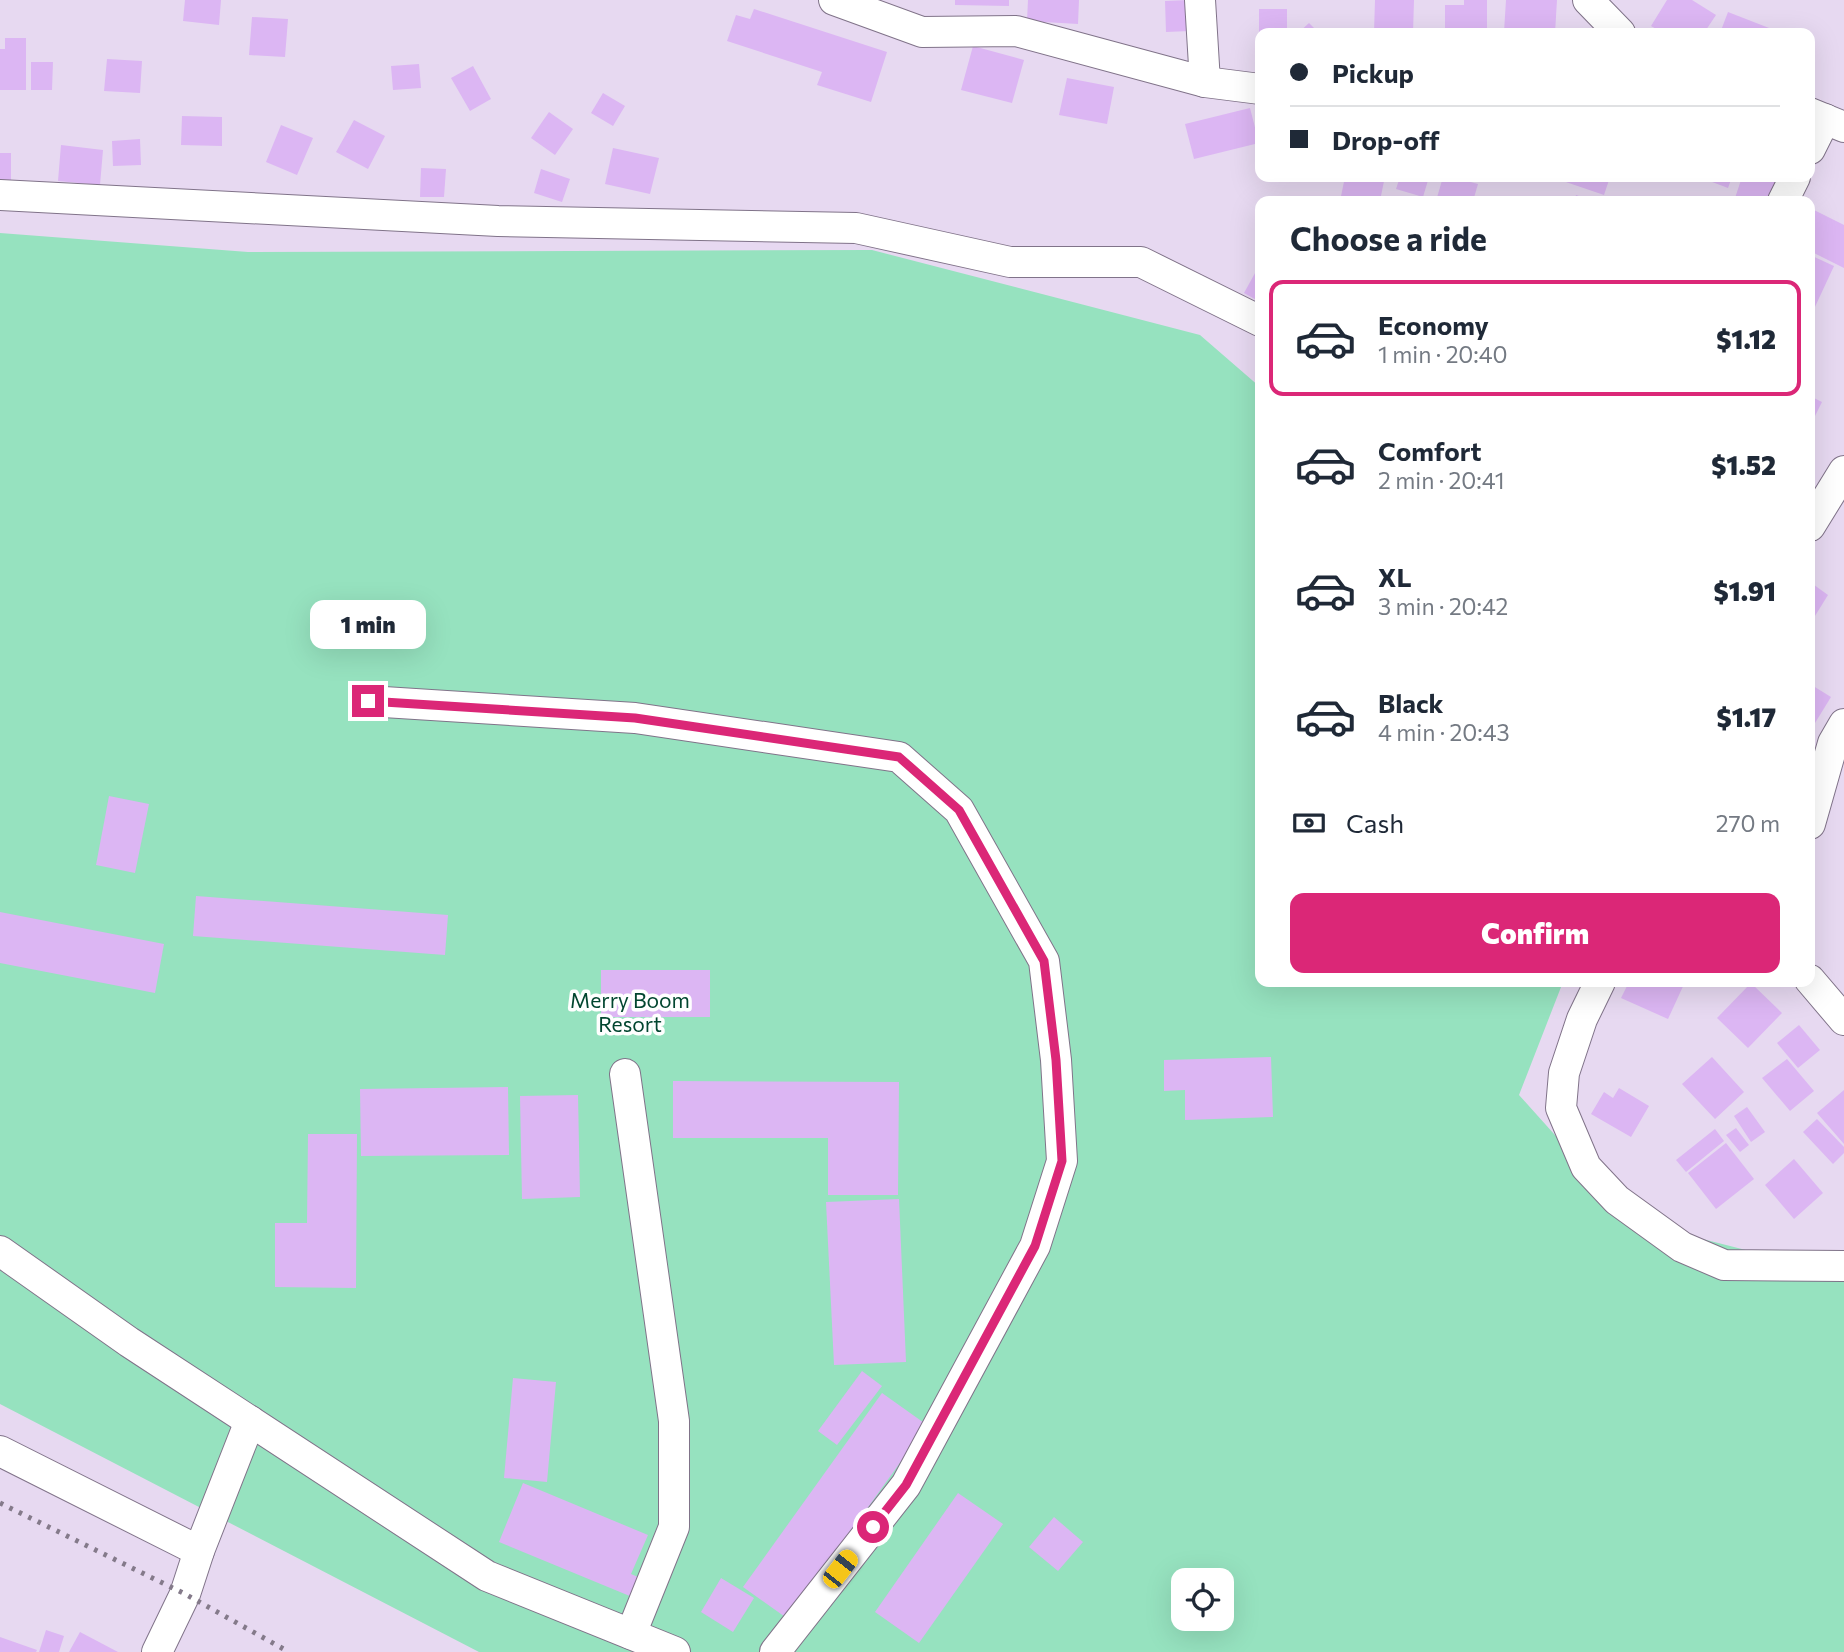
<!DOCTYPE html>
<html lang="en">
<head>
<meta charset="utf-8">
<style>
  body { margin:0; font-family:Commissioner,sans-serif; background:#f2f2f3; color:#1f2937; height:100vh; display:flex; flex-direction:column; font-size:26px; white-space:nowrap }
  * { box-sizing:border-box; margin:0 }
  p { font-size:23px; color:#747a83 }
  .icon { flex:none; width:38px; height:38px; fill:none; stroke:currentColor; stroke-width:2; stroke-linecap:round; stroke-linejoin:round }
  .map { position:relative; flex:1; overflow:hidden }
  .sheet { position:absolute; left:1255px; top:196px; width:560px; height:791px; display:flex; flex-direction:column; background:#fff; border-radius:14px; box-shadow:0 7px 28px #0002 }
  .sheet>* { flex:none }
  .top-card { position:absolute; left:1255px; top:28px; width:560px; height:154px; border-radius:14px; box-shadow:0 7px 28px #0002; display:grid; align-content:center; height:154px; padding:0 35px; background:#fff }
  .fabs { position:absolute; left:1171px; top:1568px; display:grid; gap:14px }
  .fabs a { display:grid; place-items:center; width:63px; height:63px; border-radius:14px; background:#fff; box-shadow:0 7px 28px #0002; font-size:35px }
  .end { position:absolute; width:32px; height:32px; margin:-16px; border:9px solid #db2777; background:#fff; box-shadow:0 0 0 4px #fff }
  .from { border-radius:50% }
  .bubble { position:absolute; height:49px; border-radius:14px; background:#fff; box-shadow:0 7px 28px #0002; font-size:23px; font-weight:800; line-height:49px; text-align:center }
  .car { position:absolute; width:21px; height:42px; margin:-21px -10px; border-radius:9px; box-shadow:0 0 5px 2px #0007; background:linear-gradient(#f5c518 24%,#345 0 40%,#f5c518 0 76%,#345 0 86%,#f5c518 0) }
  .top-card b { display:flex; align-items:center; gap:24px; height:66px; font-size:26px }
  .top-card b+b { border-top:2px solid #e0e1e3 }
  .top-card i { width:18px; height:18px; background:#1f2937 }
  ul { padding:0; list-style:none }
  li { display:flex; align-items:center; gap:21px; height:116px; margin:0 14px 10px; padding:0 21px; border:4px solid transparent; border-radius:14px }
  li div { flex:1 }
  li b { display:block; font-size:26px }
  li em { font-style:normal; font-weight:800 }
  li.selected { border-color:#db2777 }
  li>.icon { width:63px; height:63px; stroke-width:1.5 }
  h2 { padding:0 35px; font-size:32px; line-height:84px }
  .pay { display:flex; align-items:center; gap:18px; height:77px; padding:0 35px; font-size:26px }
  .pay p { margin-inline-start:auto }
  .primary-button { display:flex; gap:14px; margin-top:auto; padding:14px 35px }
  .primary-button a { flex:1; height:80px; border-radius:14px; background:#db2777; color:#fff; font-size:28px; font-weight:800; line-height:80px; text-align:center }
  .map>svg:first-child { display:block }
  .green { fill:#96e2bf; fill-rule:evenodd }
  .building { fill:#dcb6f3 }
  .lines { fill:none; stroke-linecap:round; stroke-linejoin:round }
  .street-casing { stroke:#807389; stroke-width:32 }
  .street { stroke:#fff; stroke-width:30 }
  .rail { stroke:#847a8a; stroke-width:5; stroke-dasharray:3.5 7; stroke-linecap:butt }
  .route { stroke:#db2777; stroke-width:9 }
  .labels { text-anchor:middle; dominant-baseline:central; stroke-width:7; stroke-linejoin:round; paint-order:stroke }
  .park-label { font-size:21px; fill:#024630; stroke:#fff }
</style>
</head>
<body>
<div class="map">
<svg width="1844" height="1652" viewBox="0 0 1844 1652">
  <rect width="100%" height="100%" fill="#e7d9f1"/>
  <path class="green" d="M0 233 248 252 872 250 1200 335 1260 387V982H1563L1519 1095 1632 1221 1844 1275V1652H479L0 1404ZM1183 1580H1222V1619H1183Z"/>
  <g class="building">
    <polygon points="185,0 221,0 219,25 183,21"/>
    <polygon points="955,0 1009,0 1009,6 955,5"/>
    <polygon points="1028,0 1079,0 1078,24 1027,21"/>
    <polygon points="1189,0 1190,31 1166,32 1165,1"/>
    <polygon points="1375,0 1414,0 1413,33 1374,33"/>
    <polygon points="1464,0 1487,0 1487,33 1445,33 1445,5 1464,5"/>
    <polygon points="1506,0 1557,0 1555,33 1504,32"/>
    <polygon points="1667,0 1692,0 1716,15 1704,33 1663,33 1651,26"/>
    <polygon points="754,9 887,52 871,102 817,85 822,72 727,41 736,15 750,19"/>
    <rect x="1259" y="9" width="28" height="24"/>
    <polygon points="1728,12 1782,33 1720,33"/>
    <polygon points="252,17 288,19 285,57 249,55"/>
    <polygon points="1309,23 1319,33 1298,33"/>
    <polygon points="5,38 26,38 26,90 0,90 0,49 5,49"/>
    <polygon points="973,46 1024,60 1012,103 961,90"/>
    <polygon points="107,59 142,61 140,93 104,91"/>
    <polygon points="31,62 53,62 52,90 31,90"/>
    <polygon points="419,64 421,88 393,90 391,66"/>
    <polygon points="473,66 491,99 470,111 451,78"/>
    <polygon points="1067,78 1114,87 1107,124 1059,115"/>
    <polygon points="603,93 625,106 613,126 591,113"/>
    <polygon points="1250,108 1259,143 1194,159 1185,124"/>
    <polygon points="549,112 573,129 555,155 531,138"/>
    <polygon points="182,116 222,117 222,146 181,145"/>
    <polygon points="354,120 385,136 368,169 336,152"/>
    <polygon points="281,125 313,138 297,175 266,162"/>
    <polygon points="140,139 141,165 113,166 112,141"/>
    <polygon points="61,145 103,150 100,185 58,181"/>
    <polygon points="613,148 659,158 650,194 605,184"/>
    <rect x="0" y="153" width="11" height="33"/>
    <polygon points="421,168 446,169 444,197 420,197"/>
    <polygon points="541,169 570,179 562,202 534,193"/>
    <polygon points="1345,177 1364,177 1384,181 1380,201 1340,201"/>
    <polygon points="1400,177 1429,177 1423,197 1396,189"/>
    <polygon points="1443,177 1451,177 1478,184 1473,201 1436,201"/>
    <polygon points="1561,177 1610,177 1604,195 1560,180"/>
    <polygon points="1699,177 1732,177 1728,188"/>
    <polygon points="1742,177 1785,177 1777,201 1734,201"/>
    <polygon points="1576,195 1593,201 1574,201"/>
    <polygon points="1810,208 1844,225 1844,268 1810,251"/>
    <polygon points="1810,255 1834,266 1814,309 1810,307"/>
    <polygon points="1260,264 1260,302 1244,293"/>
    <polygon points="1810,396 1822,402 1810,426"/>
    <polygon points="1810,582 1828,595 1810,624"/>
    <polygon points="1810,684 1831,697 1815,723 1810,720"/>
    <polygon points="109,796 149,804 135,873 96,865"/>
    <polygon points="196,896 448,915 445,955 193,936"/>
    <polygon points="0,912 164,944 155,993 0,963"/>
    <rect x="601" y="970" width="109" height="47"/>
    <polygon points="1629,982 1685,982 1668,1019 1621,998"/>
    <polygon points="1751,983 1782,1013 1748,1048 1717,1018"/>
    <polygon points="1799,1025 1820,1050 1798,1068 1777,1043"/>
    <polygon points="1271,1057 1273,1117 1185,1120 1185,1090 1164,1091 1164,1060"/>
    <polygon points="1712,1057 1744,1092 1715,1119 1682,1084"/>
    <polygon points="1787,1059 1814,1091 1790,1111 1762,1078"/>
    <polygon points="673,1081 899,1082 898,1195 828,1195 828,1138 673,1138"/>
    <polygon points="508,1087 509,1155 361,1156 360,1089"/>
    <polygon points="1619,1088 1649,1106 1631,1137 1591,1114 1604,1092 1613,1098"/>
    <polygon points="1844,1090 1844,1144 1817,1113"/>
    <polygon points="578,1095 580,1197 522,1199 520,1096"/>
    <polygon points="1747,1107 1765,1132 1751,1142 1734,1116"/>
    <polygon points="1817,1119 1844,1147 1844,1153 1833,1164 1803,1132"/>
    <polygon points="1736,1128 1749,1145 1740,1152 1726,1135"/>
    <polygon points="1715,1129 1724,1141 1686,1172 1676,1160"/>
    <polygon points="308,1134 357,1134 356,1288 275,1287 275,1223 307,1223"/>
    <polygon points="1726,1143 1754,1179 1716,1209 1688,1173"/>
    <polygon points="1794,1159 1823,1193 1794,1219 1765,1185"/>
    <polygon points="899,1199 906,1362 834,1365 826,1202"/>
    <polygon points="862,1371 882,1386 837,1445 818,1431"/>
    <polygon points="513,1378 556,1382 547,1482 504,1478"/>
    <polygon points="882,1393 927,1425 788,1619 743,1587"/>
    <polygon points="523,1483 648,1535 631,1574 645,1580 637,1599 499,1542"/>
    <polygon points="958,1493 1003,1524 919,1643 875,1612"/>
    <polygon points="1054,1517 1083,1542 1058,1571 1029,1547"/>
    <polygon points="721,1578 754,1598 733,1632 701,1612"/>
    <polygon points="46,1630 64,1636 59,1652 39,1652"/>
    <polygon points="80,1632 118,1652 69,1652"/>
    <polygon points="0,1637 37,1650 36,1652 0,1652"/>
  </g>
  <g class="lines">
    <g class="street-casing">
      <g id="street">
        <polyline points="834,0 922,32 1016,31 1205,82 1200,0"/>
        <polyline points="1588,0 1620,33"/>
        <polyline points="1205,82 1260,89"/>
        <polyline points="1810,113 1844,127"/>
        <polyline points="1810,149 1825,119"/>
        <polyline points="0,195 498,221 856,228 1010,262 1141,262 1260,321"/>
        <polyline points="1783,201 1795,177"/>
        <polyline points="1810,526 1844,471"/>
        <polyline points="368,701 635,718 899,757 959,810 1044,961 1056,1060 1062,1161 1035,1246 906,1485 775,1652"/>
        <polyline points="1810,824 1833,743 1844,724"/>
        <polyline points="1810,980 1844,1020"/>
        <polyline points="1600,982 1582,1019 1564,1073 1561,1108 1586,1167 1617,1200 1682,1247 1724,1265 1844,1266"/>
        <polyline points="625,1074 674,1421 674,1527 631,1634"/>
        <polyline points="0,1251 129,1342 487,1576 675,1652"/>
        <polyline points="0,1451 199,1551"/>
        <polyline points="157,1652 185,1594 199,1551 250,1421"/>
      </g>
    </g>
    <use href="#street" class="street"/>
    <polyline class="rail" points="0,1503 185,1594 289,1652"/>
  </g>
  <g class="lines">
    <polyline class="route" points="368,701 635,718 899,757 959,810 1044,961 1056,1060 1062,1161 1035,1246 906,1485 873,1527"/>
  </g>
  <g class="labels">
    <g class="park-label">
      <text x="630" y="999">Merry Boom<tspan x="630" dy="24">Resort</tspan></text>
    </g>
  </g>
</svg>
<div class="fabs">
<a><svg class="icon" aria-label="locate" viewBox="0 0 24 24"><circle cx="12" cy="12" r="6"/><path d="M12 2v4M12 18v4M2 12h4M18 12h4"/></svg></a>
</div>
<i class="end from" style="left:873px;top:1527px"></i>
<i class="end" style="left:368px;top:701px"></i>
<div class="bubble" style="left:310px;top:600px;width:116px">1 min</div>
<i class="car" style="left:840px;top:1569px;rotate:38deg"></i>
<div class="top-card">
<b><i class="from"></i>Pickup</b>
<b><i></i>Drop-off</b>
</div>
<section class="sheet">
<h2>Choose a ride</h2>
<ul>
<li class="selected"><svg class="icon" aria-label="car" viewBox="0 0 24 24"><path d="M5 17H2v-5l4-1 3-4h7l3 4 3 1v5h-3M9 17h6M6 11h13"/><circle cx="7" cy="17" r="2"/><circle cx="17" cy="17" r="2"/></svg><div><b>Economy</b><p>1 min · 20:40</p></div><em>$1.12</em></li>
<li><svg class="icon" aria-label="car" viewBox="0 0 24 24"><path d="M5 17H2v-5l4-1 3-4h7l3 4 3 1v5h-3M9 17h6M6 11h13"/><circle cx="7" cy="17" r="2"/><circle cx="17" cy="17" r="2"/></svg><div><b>Comfort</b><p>2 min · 20:41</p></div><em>$1.52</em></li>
<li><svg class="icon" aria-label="car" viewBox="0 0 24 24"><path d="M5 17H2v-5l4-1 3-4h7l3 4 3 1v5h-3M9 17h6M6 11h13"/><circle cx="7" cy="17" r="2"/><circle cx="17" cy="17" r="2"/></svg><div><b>XL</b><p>3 min · 20:42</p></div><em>$1.91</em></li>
<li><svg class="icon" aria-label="car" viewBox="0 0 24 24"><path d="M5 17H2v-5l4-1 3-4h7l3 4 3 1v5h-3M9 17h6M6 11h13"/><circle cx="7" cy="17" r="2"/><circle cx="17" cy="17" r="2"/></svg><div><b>Black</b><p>4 min · 20:43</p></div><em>$1.17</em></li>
</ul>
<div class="pay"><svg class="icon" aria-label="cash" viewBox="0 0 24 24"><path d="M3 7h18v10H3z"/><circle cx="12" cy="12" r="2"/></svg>Cash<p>270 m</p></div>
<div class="primary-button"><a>Confirm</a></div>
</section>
</div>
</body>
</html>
